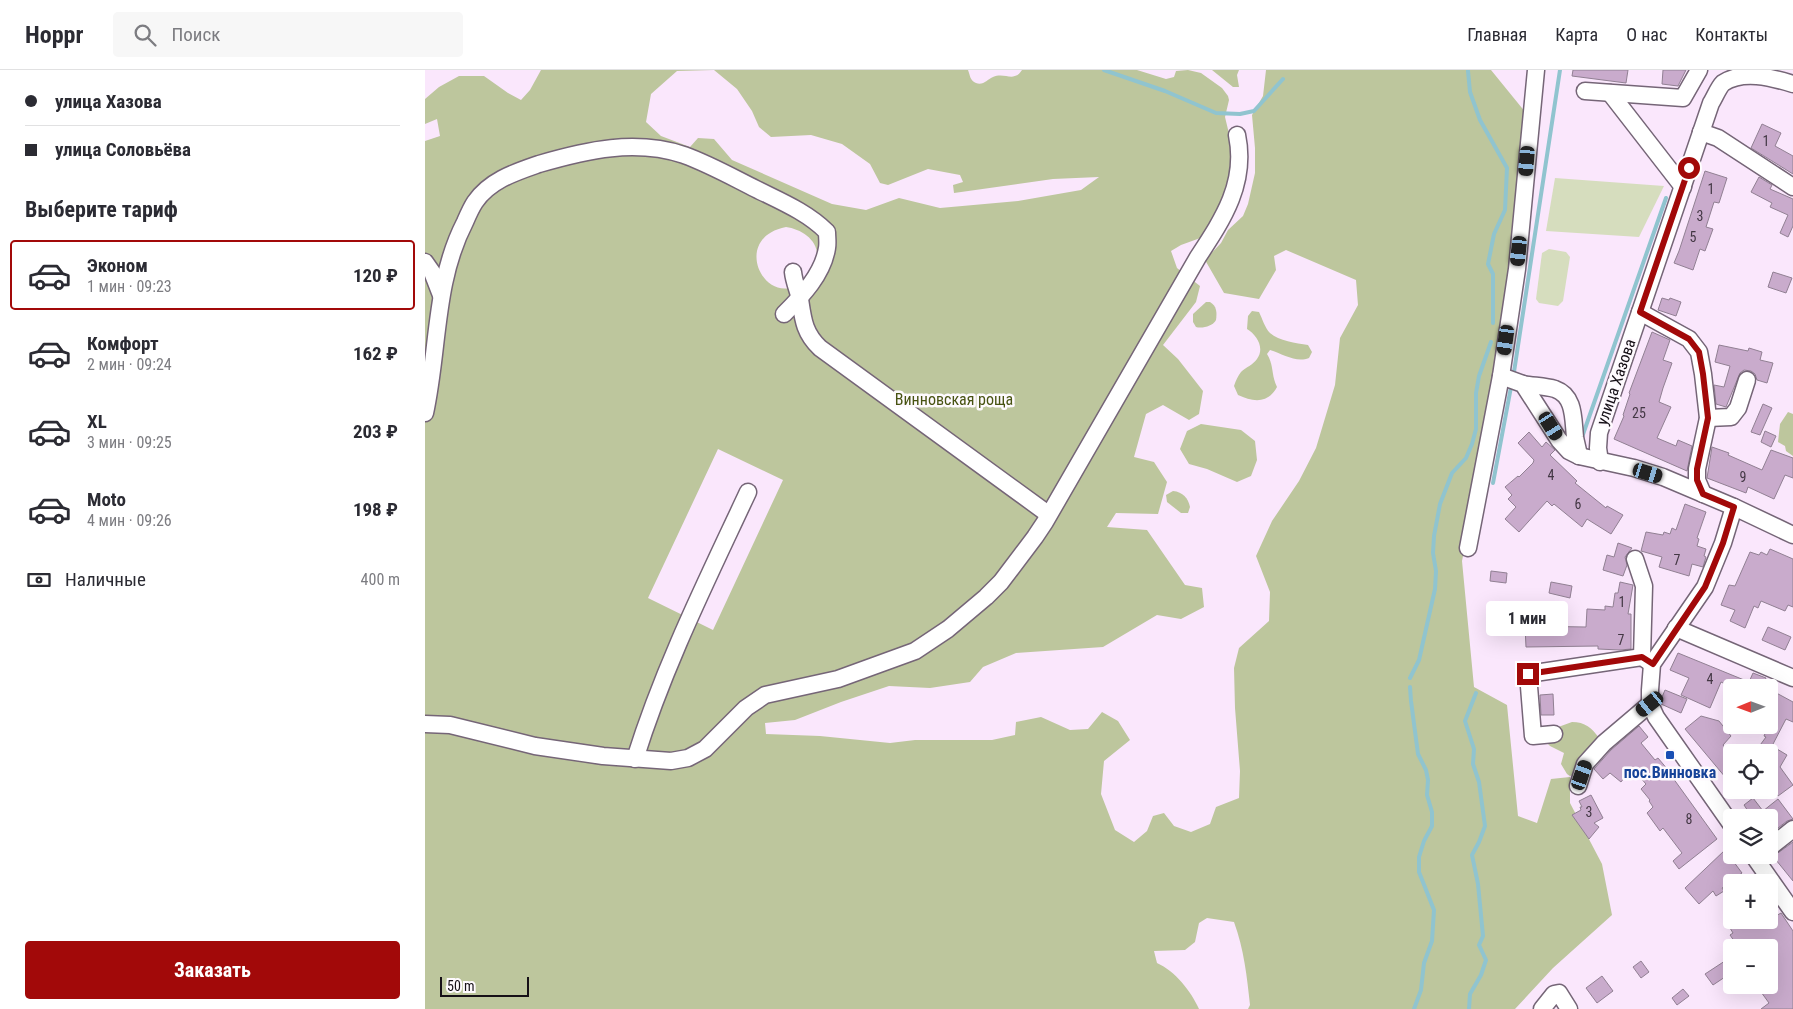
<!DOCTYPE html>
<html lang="ru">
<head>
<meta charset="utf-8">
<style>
  body { margin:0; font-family:"Roboto Condensed",sans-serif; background:#f7f7f7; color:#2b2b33; height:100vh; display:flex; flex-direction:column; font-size:19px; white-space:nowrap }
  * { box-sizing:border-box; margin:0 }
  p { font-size:16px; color:#7c7c81 }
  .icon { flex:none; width:28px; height:28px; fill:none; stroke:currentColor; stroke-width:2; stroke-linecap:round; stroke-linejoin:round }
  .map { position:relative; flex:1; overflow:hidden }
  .panel { display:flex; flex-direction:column; background:#fff; width:425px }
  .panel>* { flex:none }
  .hud { display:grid; align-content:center; height:110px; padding:0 25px; background:#fff }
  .needle { width:32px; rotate:269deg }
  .fabs { position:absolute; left:1298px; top:609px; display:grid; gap:10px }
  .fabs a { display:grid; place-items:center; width:55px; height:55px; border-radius:5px; background:#fff; box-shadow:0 5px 20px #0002; font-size:25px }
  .scale { position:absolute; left:15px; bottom:12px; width:89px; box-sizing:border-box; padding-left:5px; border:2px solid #161017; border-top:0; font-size:14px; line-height:18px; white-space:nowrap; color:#161017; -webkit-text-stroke:4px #fefafe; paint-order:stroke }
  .end { position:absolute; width:22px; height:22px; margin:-11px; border:6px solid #a20909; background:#fff; box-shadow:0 0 0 2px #fff }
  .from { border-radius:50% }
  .bubble { position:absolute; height:35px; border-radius:5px; background:#fff; box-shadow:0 5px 20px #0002; font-size:16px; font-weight:700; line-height:35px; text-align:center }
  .car { position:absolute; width:15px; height:30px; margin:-15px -8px; border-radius:6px; box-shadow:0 0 4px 1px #0007; background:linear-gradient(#222 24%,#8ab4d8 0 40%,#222 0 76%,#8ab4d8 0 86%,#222 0) }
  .hud b { display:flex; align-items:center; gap:18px; height:48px; font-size:19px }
  .hud b+b { border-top:1px solid #e1e1e2 }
  .hud i { width:12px; height:12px; background:#2b2b33 }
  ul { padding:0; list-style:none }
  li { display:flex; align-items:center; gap:15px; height:70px; margin:0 10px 8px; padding:0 15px; border:2px solid transparent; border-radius:5px }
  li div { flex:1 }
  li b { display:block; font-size:19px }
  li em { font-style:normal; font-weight:700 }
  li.selected { border-color:#a20909 }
  li>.icon { width:45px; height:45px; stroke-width:1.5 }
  h2 { padding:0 25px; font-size:22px; line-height:60px }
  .pay { display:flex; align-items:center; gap:12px; height:55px; padding:0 25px; font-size:19px }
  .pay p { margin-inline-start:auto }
  .cta { display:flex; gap:10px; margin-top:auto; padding:10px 25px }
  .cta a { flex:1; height:58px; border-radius:5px; background:#a20909; color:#fff; font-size:20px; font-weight:700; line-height:58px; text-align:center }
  header { display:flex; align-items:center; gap:30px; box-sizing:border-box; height:70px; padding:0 25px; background:#fff; border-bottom:1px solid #e1e1e2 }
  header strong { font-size:24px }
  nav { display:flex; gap:28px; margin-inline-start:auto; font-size:18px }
  .search { width:350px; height:45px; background:#f7f7f7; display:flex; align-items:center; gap:12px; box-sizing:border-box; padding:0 18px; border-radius:5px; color:#7c7c81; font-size:19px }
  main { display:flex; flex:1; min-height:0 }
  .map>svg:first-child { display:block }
  .green { fill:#d6ddbe }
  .forest { fill:#bdc69d; fill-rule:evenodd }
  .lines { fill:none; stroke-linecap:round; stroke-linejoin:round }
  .stream { stroke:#90c4cf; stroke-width:4 }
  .building { fill:#c9abcc; stroke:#918093 }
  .minor-casing { stroke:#756577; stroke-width:19 }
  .minor { stroke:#fff; stroke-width:16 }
  .route { stroke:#a20909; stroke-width:6 }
  .transit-dot { fill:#1a4fb4; stroke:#fefafe; stroke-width:2 }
  .labels { text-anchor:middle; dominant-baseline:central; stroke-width:5; stroke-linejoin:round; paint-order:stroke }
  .number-label { font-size:14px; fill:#433744 }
  .street-label { font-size:16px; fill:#161017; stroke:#fefafe }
  .park-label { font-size:16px; fill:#485312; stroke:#fefafe }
  .transit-label { font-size:16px; font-weight:bold; fill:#164399; stroke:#fefafe }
</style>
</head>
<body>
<header>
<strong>Hoppr</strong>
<div class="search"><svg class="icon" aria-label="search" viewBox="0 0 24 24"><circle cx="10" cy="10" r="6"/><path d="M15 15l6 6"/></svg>Поиск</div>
<nav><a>Главная</a><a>Карта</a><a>О нас</a><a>Контакты</a></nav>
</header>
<main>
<section class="panel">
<div class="hud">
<b><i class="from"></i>улица Хазова</b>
<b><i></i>улица Соловьёва</b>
</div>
<h2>Выберите тариф</h2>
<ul>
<li class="selected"><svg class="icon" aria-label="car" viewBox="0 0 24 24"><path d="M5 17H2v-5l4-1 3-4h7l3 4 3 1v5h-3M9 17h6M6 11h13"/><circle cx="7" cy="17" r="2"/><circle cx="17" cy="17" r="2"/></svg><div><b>Эконом</b><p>1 мин · 09:23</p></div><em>120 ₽</em></li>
<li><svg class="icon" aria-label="car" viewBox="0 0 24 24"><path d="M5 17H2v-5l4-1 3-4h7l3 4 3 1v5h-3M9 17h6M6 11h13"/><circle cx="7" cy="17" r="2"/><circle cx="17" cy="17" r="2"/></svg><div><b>Комфорт</b><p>2 мин · 09:24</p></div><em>162 ₽</em></li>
<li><svg class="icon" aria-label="car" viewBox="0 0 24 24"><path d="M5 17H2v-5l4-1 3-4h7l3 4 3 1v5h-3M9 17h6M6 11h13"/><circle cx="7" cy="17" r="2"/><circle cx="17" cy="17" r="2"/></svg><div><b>XL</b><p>3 мин · 09:25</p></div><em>203 ₽</em></li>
<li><svg class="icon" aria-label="car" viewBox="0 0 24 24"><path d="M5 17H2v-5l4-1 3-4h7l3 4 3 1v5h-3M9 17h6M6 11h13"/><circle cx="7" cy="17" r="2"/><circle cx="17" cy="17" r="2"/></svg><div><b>Moto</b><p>4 мин · 09:26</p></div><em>198 ₽</em></li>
</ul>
<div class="pay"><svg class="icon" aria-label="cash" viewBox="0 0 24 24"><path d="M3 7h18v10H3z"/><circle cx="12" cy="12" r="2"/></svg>Наличные<p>400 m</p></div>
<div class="cta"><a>Заказать</a></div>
</section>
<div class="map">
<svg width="1368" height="939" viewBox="0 0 1368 939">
  <rect width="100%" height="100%" fill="#fae7fc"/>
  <g class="green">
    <polygon points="1130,108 1239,116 1214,167 1121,161"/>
    <polygon points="1124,179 1141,182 1145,187 1138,231 1133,236 1114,233 1111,229 1117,183"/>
  </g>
  <g class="forest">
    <path d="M116 0H543C545 5 545 11 551 13 558 16 563 9 568 7 580 2 589 13 597 0H712L741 9 749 7 751 1 763 0 776 3 797 18 803 26 804 30 800 47 807 76 804 118 778 167 756 175 746 181 752 198 775 216 771 232 738 275 753 289 778 321 774 344 764 350 738 335 721 344 709 387 729 392 742 412 733 444 691 443 682 457 722 460 760 515 777 518 779 537 756 549 732 545 678 577 591 583 558 597 545 612 505 618 464 616 416 632 370 650 340 653 341 664 395 666 465 673 490 670H567L590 665 591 652 616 647 645 660 663 659 677 642 693 651 705 670 679 691 676 724 690 760 709 772 722 761 728 746 739 743 749 756 766 762 785 754 791 737 814 728 815 701 810 638 809 598 814 578 844 551 845 522 831 486 847 451 874 411 891 378 910 315 915 268 933 235 931 210 861 180 849 186 851 200 834 229 799 223 780 190 796 173 803 160 818 146 823 134 830 103V78L827 45 838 26 841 0H1066L1106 49 1099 182 1037 491 1049 617 1082 635 1093 746 1112 753 1126 709 1145 707V733L1177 794 1187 845 1128 898 1090 939H823L825 935C822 907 819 879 809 852L782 848 774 853 770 872 760 880 729 881 732 893C750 901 766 921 774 939H0V71L15 66 12 49 0 54V29L14 17 34 6H59L83 23 96 30 105 20ZM289 0 312 19 327 41 334 57 346 67 386 65 417 74 445 94 455 113 463 115 503 99 535 105 538 112 528 115 529 123 628 109 674 107 656 120 593 131 515 138 474 128 441 140 407 134 307 90 289 69 273 68 265 77 236 66 221 52 226 24 252 1ZM361 157C376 159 394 170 392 188 391 195 387 202 385 208 379 211 373 215 368 217 335 229 309 167 361 157ZM293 379 358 410 288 560 223 528Z"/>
    <polygon points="787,0 814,0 812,5 814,17 808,17"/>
    <path d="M781 232H785C792 236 792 243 791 250 788 256 777 259 771 257L768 252V244Z"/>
    <path d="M827 241 834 242C837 248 840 258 845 263 854 271 871 273 883 275L887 282 884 288C871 293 858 284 845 280L842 284C849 295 846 305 852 317 843 334 828 332 813 325L809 316C811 310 813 306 816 302 821 297 828 295 832 289 840 278 832 265 822 259L823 246Z"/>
    <polygon points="1363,342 1368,344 1368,386 1361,381 1360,376 1353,372 1355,354"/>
    <polygon points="776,354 816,360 830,371 832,390 826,406 812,412 782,399 764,394 755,379 762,361"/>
    <path d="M748 421C758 422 763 428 765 437L763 443H756L742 432 741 425Z"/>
    <path d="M1147 652C1160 652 1167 658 1174 668L1148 705 1145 706 1142 704 1136 694 1139 683 1125 676 1121 672 1125 660Z"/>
  </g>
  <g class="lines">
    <g class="stream">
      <polyline points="679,0 740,21 791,43 815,44 829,41 858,9"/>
      <polyline points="1043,1 1045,22 1055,50 1082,98 1080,140 1069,164 1063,194 1068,204 1068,253"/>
      <polyline points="1089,302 1135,0"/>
      <polyline points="1156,370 1241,128"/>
      <polyline points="1068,413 1086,317"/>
      <polyline points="985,608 994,590 1010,519 1011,501 1008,483 1009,466 1015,434 1027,403 1041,388 1047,374 1051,359 1051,323 1054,306 1066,272"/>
      <polyline points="985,617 986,631 993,684 1001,700 1003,710 1002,725 1007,742 1007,756 999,771 994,787 994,802 1009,840 1007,871 999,893 996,920 989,939"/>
      <polyline points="1044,939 1045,924 1056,905 1061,890 1054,875 1058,866 1053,814 1047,785 1054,772 1060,756 1054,712 1048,694 1049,679 1040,651 1051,623"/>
    </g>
  </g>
  <g class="building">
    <polygon points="1148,0 1203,0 1201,13 1147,6"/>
    <polygon points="1238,0 1261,0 1253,16 1237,14"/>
    <polygon points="1337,54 1356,63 1350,76 1368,86 1368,104 1326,78"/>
    <polygon points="1280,101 1302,108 1294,133 1289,132 1281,157 1288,159 1280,181 1275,179 1268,200 1249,193 1254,181"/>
    <polygon points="1334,107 1347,115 1345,119 1368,129 1368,156 1363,167 1355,163 1363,145 1345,137 1347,133 1326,122"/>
    <polygon points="1348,202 1367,208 1361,223 1343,217"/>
    <polygon points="1237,228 1244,230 1245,228 1256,232 1251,246 1233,240"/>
    <polygon points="1227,262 1245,270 1238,290 1247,293 1238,318 1234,332 1246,337 1232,368 1251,376 1253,370 1267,376 1262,401 1189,369 1199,346 1198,345 1205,324 1204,323"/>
    <polygon points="1294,275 1323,281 1324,278 1337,282 1335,290 1348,293 1342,313 1332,310 1330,304 1326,301 1319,300 1315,303 1301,337 1291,334 1289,315 1299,317 1305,296 1290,292"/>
    <polygon points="1338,334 1347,338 1335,365 1326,362"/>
    <polygon points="1340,361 1351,366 1346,377 1336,372"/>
    <polygon points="1104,362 1117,377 1121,372 1130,380 1125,385 1152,411 1150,413 1181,438 1182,436 1198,445 1186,464 1162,449 1157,457 1129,434 1127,436 1122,431 1094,462 1080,449 1091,437 1083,429 1087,425 1080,417 1093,406 1094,407 1108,393 1109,390 1093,373"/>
    <polygon points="1287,377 1304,383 1303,385 1337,400 1346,380 1368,388 1368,408 1360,405 1349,429 1323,417 1321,423 1282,408"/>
    <polygon points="1260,434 1281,442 1272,468 1274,469 1272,476 1281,479 1279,486 1281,487 1278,497 1267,494 1264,506 1234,497 1237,487 1216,481 1221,462 1238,465 1239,462 1245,464 1247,458 1251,460"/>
    <polygon points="1193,473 1207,478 1200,487 1202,495 1198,506 1178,500 1182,485 1189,487"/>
    <polygon points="1345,479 1368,489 1368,537 1363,535 1360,541 1336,531 1333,538 1329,536 1320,558 1305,551 1310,540 1296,535 1304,515 1310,516 1325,482 1334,485 1336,482 1342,485"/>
    <polygon points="1066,501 1082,503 1081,513 1065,511"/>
    <polygon points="1126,512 1147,516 1145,528 1124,523"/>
    <polygon points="1195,512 1208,515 1203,544 1206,544 1206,579 1195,580 1173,579 1173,576 1101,577 1100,556 1161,557 1162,539 1180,540 1180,536 1188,537 1190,523 1193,523"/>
    <polygon points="1343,557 1366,567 1360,580 1337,570"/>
    <polygon points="1253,583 1324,612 1328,603 1341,608 1337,618 1309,618 1296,612 1285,638 1256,625 1264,608 1245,600"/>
    <polygon points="1344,619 1368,632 1368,652 1361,649 1347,676 1362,685 1355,697 1368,715 1353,726 1344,715 1344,682 1330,682 1341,667 1339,666 1344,655"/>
    <polygon points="1240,620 1262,629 1256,643 1236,634 1235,632"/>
    <polygon points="1128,624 1129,645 1116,645 1115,625"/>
    <polygon points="1276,646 1294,651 1306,666 1298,675 1306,685 1306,714 1260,659"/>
    <polygon points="1214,656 1223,667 1216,673 1230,690 1233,688 1249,707 1248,708 1292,769 1254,799 1248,791 1257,783 1238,758 1235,761 1222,743 1228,737 1224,731 1225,730 1216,719 1221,714 1207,698 1196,712 1185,703 1178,709 1169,699 1186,680"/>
    <polygon points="1166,725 1178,748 1169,753 1174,757 1164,769 1147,745 1156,740 1155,737 1157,737 1154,731"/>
    <polygon points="1328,728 1338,741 1353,729 1368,749 1362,751 1344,765 1344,748 1315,748 1323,741 1319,735"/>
    <polygon points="1368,772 1368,811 1351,790 1349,792 1346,788"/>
    <polygon points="1300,780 1317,803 1297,818 1299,821 1291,826 1288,821 1274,834 1260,818"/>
    <polygon points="1344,839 1349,847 1356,843 1368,861 1368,939 1336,939 1344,933 1331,915 1344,915 1344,878 1314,878 1305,865 1308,863 1305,858 1316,850 1344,850"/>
    <polygon points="1306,887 1306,903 1288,915 1280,904"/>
    <polygon points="1216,891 1224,902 1216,908 1208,897"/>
    <polygon points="1177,906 1188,921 1172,933 1161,918"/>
    <polygon points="1258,919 1264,926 1252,935 1247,928"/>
  </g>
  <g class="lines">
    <g class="minor-casing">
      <g id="minor">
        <polyline points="1160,21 1258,28 1274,0"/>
        <polyline points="1185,23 1258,117"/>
        <polyline points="1276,62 1293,68 1368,117"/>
        <polyline points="0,192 7,202 16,225"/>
        <path d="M368 202C369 212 373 220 375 229 378 249 379 263 395 278L623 444"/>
        <polyline points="1215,242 1264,269 1274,282 1278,304 1283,348 1272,399 1272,410 1278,424"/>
        <polyline points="1076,306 1098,314 1134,370 1144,381 1154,386 1209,398 1238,407 1309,437 1368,465"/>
        <path d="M1098 314C1108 316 1120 316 1130 319 1150 326 1148 349 1150 367 1151 373 1153 379 1154 386"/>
        <path d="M0 343C14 279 9 212 40 152 43 145 46 138 50 132 65 110 91 102 114 94 162 80 210 69 259 85 284 94 307 107 331 119 355 131 382 142 402 162 402 167 403 173 402 178 398 204 377 226 359 244"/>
        <polyline points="1283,348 1306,347 1313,338 1322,310"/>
        <path d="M1175 392 1173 378 1174 363 1286 33C1290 27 1293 18 1298 13 1318 0 1345 7 1368 14"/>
        <polyline points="1043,478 1076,306 1092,199 1111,0"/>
        <polyline points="1210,489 1219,516 1217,587"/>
        <polyline points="1251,558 1368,608"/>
        <path d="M0 654 25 655 110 676 178 686 246 691 263 688 280 679 321 638 340 625 413 609 490 581 523 559 561 527 576 512 610 467 620 452 773 187C798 149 822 113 812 65"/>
        <polyline points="1129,664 1108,666 1103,604 1217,587 1227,594"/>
        <path d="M210 689C239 596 282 510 323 422"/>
        <polyline points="1153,716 1160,694 1179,673 1225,634"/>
        <polyline points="1306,754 1231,647 1225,634 1225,620 1227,594 1280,517 1298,473 1309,437"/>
        <polyline points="1344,778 1368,759"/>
        <polyline points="1328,785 1368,842"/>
        <polyline points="1117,939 1129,924 1134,923 1144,939"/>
      </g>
    </g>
    <use href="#minor" class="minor"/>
  </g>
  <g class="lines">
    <polyline class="route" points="1103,604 1217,587 1228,594 1280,517 1298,473 1309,437 1278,424 1272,410 1272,399 1283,348 1278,304 1274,282 1264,269 1215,242 1264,98"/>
  </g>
  <rect class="transit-dot" x="1240" y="680" width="10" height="10" rx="2.5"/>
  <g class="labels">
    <g class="number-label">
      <text x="1341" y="71">1</text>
      <text x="1286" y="119">1</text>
      <text x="1275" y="146">3</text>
      <text x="1268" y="167">5</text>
      <text x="1214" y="343">25</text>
      <text x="1126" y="405">4</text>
      <text x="1318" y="407">9</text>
      <text x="1153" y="434">6</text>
      <text x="1252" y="490">7</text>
      <text x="1197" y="532">1</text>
      <text x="1196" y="570">7</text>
      <text x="1285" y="609">4</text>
      <text x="1164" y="742">3</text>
      <text x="1264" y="749">8</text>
    </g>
    <g class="street-label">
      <text transform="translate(1191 312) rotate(-71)">улица Хазова</text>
    </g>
    <g class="park-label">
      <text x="529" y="329">Винновская роща</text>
    </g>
    <g class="transit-label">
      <text x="1245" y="702">пос.Винновка</text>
    </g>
  </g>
</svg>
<div class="fabs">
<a><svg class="needle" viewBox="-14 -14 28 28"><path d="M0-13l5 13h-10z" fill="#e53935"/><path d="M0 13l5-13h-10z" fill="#7c7c81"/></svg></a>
<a><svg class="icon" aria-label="locate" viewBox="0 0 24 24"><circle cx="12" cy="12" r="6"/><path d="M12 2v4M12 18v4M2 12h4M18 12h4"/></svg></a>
<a><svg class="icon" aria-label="layers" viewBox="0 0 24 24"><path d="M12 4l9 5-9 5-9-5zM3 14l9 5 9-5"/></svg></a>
<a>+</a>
<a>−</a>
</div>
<div class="scale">50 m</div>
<i class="end from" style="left:1264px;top:98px"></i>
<i class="end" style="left:1103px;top:604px"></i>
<div class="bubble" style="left:1061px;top:531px;width:82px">1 мин</div>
<i class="car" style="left:1102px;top:91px;rotate:185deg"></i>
<i class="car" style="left:1094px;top:181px;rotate:186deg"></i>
<i class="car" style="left:1081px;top:270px;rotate:188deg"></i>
<i class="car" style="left:1126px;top:356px;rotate:148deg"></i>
<i class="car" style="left:1223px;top:403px;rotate:107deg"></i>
<i class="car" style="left:1225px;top:634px;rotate:231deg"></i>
<i class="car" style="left:1157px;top:705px;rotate:19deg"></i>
</div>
</main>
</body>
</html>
